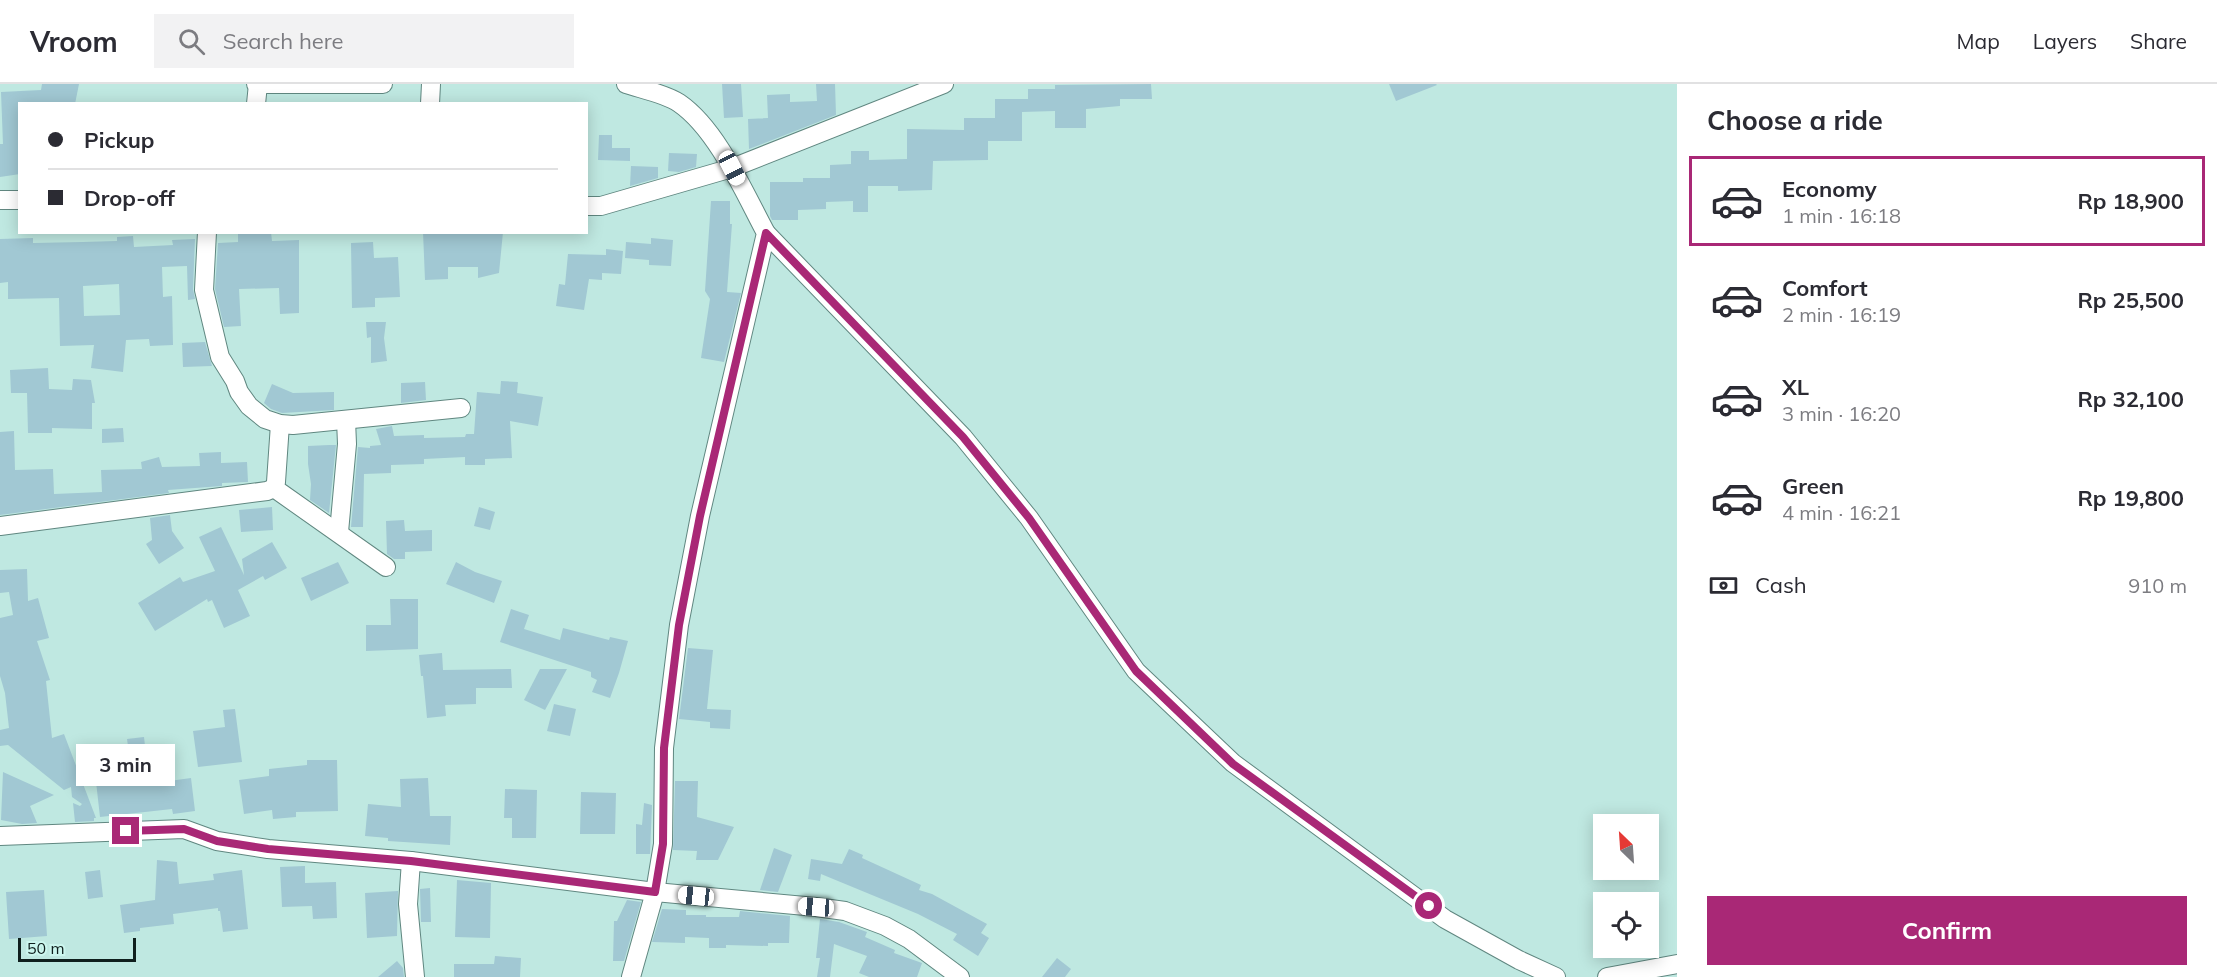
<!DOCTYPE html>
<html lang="en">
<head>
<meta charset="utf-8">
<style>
  body { margin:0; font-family:Mulish,sans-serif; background:#f2f2f3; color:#2b2b33; height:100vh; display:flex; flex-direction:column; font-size:22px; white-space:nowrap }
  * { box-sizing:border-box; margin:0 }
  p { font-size:20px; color:#7c7c81 }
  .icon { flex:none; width:33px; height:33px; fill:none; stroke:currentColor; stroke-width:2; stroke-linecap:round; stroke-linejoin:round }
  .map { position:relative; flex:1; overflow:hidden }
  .details { display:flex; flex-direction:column; background:#fff; width:540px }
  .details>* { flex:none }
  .hud { position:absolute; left:18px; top:18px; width:570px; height:132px; border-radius:0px; box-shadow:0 3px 15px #0003; display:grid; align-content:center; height:132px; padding:0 30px; background:#fff }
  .needle { width:39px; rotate:335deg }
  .buttons { position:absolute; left:1593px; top:730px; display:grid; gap:12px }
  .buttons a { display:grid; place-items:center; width:66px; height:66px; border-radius:0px; background:#fff; box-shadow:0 3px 15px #0003; font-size:30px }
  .scale { position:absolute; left:18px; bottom:15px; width:118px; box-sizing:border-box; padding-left:6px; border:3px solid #0f1f1d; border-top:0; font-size:16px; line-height:21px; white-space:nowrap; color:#0f1f1d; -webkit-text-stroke:4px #ccf6ee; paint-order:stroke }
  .end { position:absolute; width:27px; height:27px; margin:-14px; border:8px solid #a92876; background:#fff; box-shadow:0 0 0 3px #fff }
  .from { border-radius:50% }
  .bubble { position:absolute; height:42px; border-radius:0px; background:#fff; box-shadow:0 3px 15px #0003; font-size:20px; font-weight:700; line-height:42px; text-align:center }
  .car { position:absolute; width:18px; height:36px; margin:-18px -9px; border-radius:8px; box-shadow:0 0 4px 2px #0007; background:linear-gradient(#fff 24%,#345 0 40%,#fff 0 76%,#345 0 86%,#fff 0) }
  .hud b { display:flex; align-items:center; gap:21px; height:57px; font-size:22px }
  .hud b+b { border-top:2px solid #e1e1e2 }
  .hud i { width:15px; height:15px; background:#2b2b33 }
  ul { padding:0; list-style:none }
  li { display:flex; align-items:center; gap:18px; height:90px; margin:0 12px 9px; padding:0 18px; border:3px solid transparent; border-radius:0px }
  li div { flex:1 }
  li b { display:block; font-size:22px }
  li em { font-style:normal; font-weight:700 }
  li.selected { border-color:#a92876 }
  li>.icon { width:54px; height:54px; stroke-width:1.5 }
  h2 { padding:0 30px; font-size:27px; line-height:72px }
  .pay { display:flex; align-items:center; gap:15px; height:66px; padding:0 30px; font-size:22px }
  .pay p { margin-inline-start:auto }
  .primary-button { display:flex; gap:12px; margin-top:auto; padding:12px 30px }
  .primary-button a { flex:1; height:69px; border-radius:0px; background:#a92876; color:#fff; font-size:24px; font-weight:700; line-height:69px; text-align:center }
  header { display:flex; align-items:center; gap:36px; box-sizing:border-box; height:84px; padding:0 30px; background:#fff; border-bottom:2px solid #e1e1e2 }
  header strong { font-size:28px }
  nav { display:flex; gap:33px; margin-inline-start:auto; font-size:21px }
  .search { width:420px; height:54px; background:#f2f2f3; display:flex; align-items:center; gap:15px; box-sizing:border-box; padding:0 21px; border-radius:0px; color:#7c7c81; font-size:22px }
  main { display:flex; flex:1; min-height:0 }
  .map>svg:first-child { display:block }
  .building { fill:#a1c8d3; fill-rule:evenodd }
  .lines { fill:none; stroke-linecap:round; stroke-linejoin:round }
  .minor-casing { stroke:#608780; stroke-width:20 }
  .minor { stroke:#fff; stroke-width:18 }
  .route { stroke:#a92876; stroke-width:8 }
</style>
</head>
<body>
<header>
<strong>Vroom</strong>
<div class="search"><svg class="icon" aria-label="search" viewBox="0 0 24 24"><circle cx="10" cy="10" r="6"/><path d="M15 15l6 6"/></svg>Search here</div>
<nav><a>Map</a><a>Layers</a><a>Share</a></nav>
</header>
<main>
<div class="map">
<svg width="1677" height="893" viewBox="0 0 1677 893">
  <rect width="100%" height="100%" fill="#bfe8e1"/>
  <g class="building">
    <polygon points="42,0 79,0 75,20 20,20 20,90 0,93 0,60 3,60 1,8 41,6"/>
    <polygon points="722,0 741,0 743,33 724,34"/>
    <polygon points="816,0 835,0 836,31 749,65 748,35 768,34 767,11 790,10 790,18 817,17"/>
    <polygon points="1151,0 1152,15 1120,15 1120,22 1086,25 1086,44 1055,44 1055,27 1022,28 1022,57 988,57 988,76 933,77 932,106 898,107 898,102 868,102 868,128 853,128 853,117 826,118 826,125 798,126 798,136 772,136 770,132 770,98 803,98 803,94 830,94 830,81 851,80 851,67 869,67 869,76 907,75 907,45 964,46 964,34 995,34 995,15 1028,15 1028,5 1055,5 1055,1"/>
    <polygon points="1389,0 1436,0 1437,1 1396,17"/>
    <polygon points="599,51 612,51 612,64 630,64 630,77 598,76"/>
    <polygon points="669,69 697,70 696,83 679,88 668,87"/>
    <polygon points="631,82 658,83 658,94 630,102"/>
    <polygon points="711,117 730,117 730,140 732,140 727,208 741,209 724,278 701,274 710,215 705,207"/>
    <polygon points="264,148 271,148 272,157 299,156 299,229 280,230 279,204 239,205 241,242 224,243 215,205 218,159 238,158 238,150"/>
    <polygon points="423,148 447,148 447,150 503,148 499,189 478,194 478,183 448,183 448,195 425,196"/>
    <path d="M133 152 134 163 173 161 172 156 195 155 193 205 195 215 188 216 187 182 162 183 163 213 172 212 173 261 150 262 149 255 126 256 123 288 91 284 94 261 60 262 59 214 8 215V198L0 199V155L33 154V159L83 158 117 157V153ZM119 200 120 231 84 232 83 202Z"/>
    <polygon points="651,154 673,156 671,182 649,181 649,176 625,174 626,158 651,160"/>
    <polygon points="373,158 374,174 398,173 400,213 375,214 375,223 352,224 351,159"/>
    <polygon points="606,165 623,167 621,190 602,189 602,196 589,195 584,226 556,222 559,200 565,201 568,170 606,171"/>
    <polygon points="366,238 386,238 384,254 387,277 371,279 371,253 367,254"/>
    <polygon points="205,258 212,282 183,283 182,259"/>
    <polygon points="48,284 49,305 72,306 73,295 91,296 95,319 92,319 92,345 52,344 52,349 28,349 27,309 11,309 10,286"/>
    <polygon points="501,297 518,298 517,309 543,313 538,342 510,337 512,374 485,375 485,381 465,381 465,373 424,375 424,380 391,381 391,389 364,390 363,443 351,443 358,363 370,364 370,362 381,361 376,345 392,342 394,352 424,351 424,354 465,353 466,350 474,350 477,308 500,310"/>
    <polygon points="425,298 426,316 401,319 401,299"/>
    <polygon points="272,300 293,309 334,308 334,326 282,329 271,325 264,319"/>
    <polygon points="123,344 124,358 102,359 102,345"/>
    <polygon points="14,347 15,386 53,385 54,410 102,408 101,386 142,385 141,378 159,373 162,383 200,382 199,369 221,368 221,379 247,378 248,398 222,399 222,402 168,406 169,409 0,431 0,348"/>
    <polygon points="329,361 336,361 329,429 310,416 311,400 308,380 308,362"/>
    <polygon points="272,423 273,446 241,448 239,426"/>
    <polygon points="479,423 495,428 490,446 474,442"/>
    <polygon points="170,431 172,447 184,464 159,480 146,460 152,456 150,434"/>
    <polygon points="404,436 405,447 432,446 432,467 405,468 405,475 394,475 387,470 386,437"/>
    <polygon points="221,443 244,491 242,475 272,458 287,484 265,496 263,492 238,506 250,532 224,544 212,516 208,518 207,515 155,547 138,519 180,493 183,498 215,487 199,453"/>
    <polygon points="338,478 349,499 311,517 301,494"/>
    <polygon points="456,478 475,488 502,497 494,519 446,500"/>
    <polygon points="27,485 28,517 38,514 49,554 37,557 50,596 46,597 52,654 64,650 96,734 94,734 94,737 75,738 73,719 80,722 82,720 72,713 71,703 64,706 8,661 0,662 0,646 9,644 5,609 0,592 0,534 13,531 9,508 0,509 0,486"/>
    <polygon points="390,515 418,515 418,565 366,567 366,541 391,541"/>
    <polygon points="511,525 529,531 524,545 560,556 563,544 609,556 610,553 628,557 619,589 610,614 592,608 597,596 591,593 591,588 500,558"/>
    <polygon points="688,564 713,566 707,625 731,626 730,645 710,644 710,638 679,635"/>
    <polygon points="442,569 443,586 511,585 512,604 476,604 476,620 445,621 446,632 427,634 423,592 421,592 419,571"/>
    <polygon points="540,585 567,585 545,626 524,616"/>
    <polygon points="554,620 576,625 570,652 547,647"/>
    <polygon points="235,625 242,678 198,683 193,647 225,643 223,626"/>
    <polygon points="144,653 149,696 161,695 162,698 191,694 195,727 173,730 172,725 100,733 93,671 129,669 127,655"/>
    <polygon points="307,676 337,676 338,727 296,728 296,733 273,735 272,726 244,730 239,696 269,692 269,685 307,681"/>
    <polygon points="3,688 54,711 30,722 37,739 22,740 1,736"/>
    <polygon points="428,694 430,732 451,732 450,761 388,757 388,754 365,752 368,720 401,723 400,695"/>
    <polygon points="675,697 698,697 697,733 734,743 718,776 696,776 697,767 673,766"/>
    <polygon points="505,705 537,706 536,754 512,754 512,734 504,734"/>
    <polygon points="581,708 616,709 615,750 580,750"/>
    <polygon points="644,719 652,721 650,770 636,770 636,740 642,741"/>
    <polygon points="774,764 792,771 778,808 760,806"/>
    <polygon points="849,765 863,771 862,774 921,801 919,806 932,810 987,840 981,849 989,854 978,872 953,856 957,850 918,830 821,790 820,797 808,795 811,775 842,780"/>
    <polygon points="157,776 177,778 179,800 214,796 213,790 242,786 248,845 223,848 220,827 218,827 218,824 173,830 174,840 140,844 140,847 124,849 120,821 155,816"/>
    <polygon points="305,782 305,799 336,798 337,834 313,835 312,822 282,823 280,783"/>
    <polygon points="100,786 103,813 88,815 85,788"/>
    <polygon points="457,796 491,799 490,854 455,853"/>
    <polygon points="430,804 431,838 421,838 420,805"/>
    <polygon points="44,806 47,852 9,855 6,808"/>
    <polygon points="398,807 397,852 367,854 365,809"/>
    <polygon points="627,816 641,818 624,877 613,877 614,837 617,837"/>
    <polygon points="662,825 686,826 686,831 706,831 706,833 739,833 740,827 790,832 789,859 768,859 768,862 726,861 726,864 709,864 709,854 685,853 685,859 652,858"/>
    <polygon points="820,835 839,838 867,848 865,853 895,866 894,869 922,879 917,893 869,893 859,889 867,872 834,860 830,893 817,893 820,874 816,874"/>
    <polygon points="495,872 521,874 520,893 454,893 454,880 494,880"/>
    <polygon points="1057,874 1071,885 1065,893 1042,893"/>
    <polygon points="397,877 403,884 404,893 378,893"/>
  </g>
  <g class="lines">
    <g class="minor-casing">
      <g id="minor">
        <polyline points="256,0 383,0"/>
        <path d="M626 0C641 5 666 10 679 19 717 45 744 108 766 149L700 432 679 541 664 664 663 760 655 808 631 893"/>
        <polyline points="256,20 258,0"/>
        <polyline points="430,20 431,0"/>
        <polyline points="0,116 20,116"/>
        <polyline points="586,122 601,122 732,84 944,0"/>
        <polyline points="207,148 204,206 220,273 235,297 239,308 249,322 265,335 280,340 293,341 461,324"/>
        <polyline points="766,149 963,353 1029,434 1136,587 1233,679 1445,835 1519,876 1556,893"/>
        <polyline points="274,404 386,483"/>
        <polyline points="0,442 267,407 274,404 276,398 280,340"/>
        <polyline points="339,448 347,360 346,336"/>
        <polyline points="0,752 184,745 217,757 268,765 411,777 655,808 816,823 845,827 885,842 909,855 960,893"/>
        <polyline points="411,777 408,820 415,893"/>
        <polyline points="1607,893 1677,880"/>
      </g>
    </g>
    <use href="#minor" class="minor"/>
  </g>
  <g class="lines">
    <polyline class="route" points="126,747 184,745 217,757 268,765 411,777 655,808 663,760 664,664 679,541 700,432 766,149 963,353 1029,434 1136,587 1233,680 1429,822"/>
  </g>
</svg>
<div class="buttons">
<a><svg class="needle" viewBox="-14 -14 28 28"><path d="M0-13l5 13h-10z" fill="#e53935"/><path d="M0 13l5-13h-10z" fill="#7c7c81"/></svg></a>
<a><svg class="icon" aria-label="locate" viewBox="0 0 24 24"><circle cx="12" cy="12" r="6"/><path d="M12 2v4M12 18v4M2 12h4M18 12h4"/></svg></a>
</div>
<div class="scale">50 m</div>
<i class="end from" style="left:1429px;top:822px"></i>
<i class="end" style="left:126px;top:747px"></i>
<div class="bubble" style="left:76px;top:660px;width:99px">3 min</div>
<i class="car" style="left:732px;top:84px;rotate:153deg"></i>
<i class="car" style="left:696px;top:812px;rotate:276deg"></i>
<i class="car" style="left:816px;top:823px;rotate:274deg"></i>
<div class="hud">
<b><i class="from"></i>Pickup</b>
<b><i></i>Drop-off</b>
</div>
</div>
<section class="details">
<h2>Choose a ride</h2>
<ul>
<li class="selected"><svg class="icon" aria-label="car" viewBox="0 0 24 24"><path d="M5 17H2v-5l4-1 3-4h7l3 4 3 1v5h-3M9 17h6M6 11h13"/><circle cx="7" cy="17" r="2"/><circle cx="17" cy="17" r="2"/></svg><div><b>Economy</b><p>1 min · 16:18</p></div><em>Rp 18,900</em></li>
<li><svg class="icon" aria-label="car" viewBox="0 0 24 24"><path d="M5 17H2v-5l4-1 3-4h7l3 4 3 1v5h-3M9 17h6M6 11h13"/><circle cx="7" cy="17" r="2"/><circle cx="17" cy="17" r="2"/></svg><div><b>Comfort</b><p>2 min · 16:19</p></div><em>Rp 25,500</em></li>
<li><svg class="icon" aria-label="car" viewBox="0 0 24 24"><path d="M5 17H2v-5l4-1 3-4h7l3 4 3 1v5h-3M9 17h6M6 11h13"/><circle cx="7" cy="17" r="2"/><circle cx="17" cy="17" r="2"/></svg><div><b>XL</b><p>3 min · 16:20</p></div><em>Rp 32,100</em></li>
<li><svg class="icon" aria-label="car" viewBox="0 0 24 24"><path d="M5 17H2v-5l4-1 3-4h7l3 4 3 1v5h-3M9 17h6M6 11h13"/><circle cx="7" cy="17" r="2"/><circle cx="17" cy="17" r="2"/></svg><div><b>Green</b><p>4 min · 16:21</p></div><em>Rp 19,800</em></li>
</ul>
<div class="pay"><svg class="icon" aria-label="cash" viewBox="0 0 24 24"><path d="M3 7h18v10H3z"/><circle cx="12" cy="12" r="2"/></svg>Cash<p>910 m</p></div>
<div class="primary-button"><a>Confirm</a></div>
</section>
</main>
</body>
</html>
